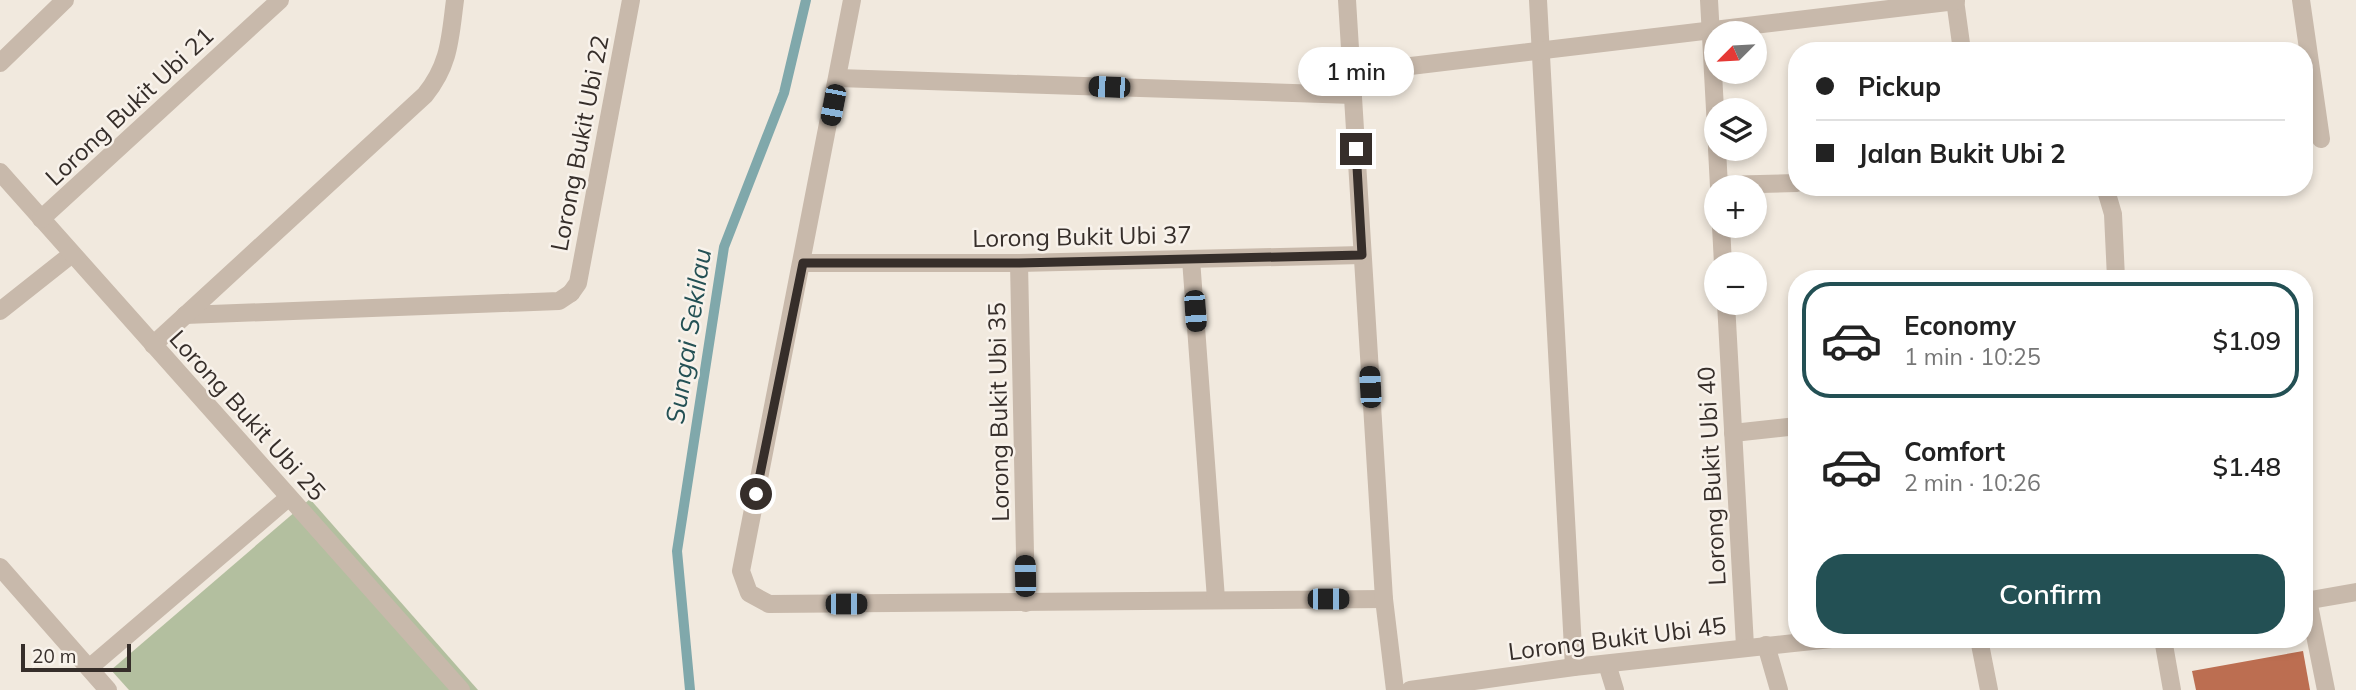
<!DOCTYPE html>
<html lang="en">
<head>
<meta charset="utf-8">
<style>
  body { margin:0; font-family:Mulish,sans-serif; background:#f6f6f6; color:#222; height:100vh; display:flex; flex-direction:column; font-size:26px; white-space:nowrap }
  * { box-sizing:border-box; margin:0 }
  p { font-size:23px; color:#767676 }
  .icon { flex:none; width:38px; height:38px; fill:none; stroke:currentColor; stroke-width:2; stroke-linecap:round; stroke-linejoin:round }
  .map { position:relative; flex:1; overflow:hidden }
  .side { position:absolute; left:1788px; top:270px; width:525px; height:378px; display:flex; flex-direction:column; background:#fff; border-radius:28px; box-shadow:0 4px 10px #0003 }
  .side>* { flex:none }
  .hud { position:absolute; left:1788px; top:42px; width:525px; height:154px; border-radius:28px; box-shadow:0 4px 10px #0003; display:grid; align-content:center; height:154px; padding:0 28px; background:#fff }
  .needle { width:46px; rotate:246deg }
  .buttons { position:absolute; left:1704px; top:21px; display:grid; gap:14px }
  .buttons a { display:grid; place-items:center; width:63px; height:63px; border-radius:50%; background:#fff; box-shadow:0 4px 10px #0003; font-size:35px }
  .scale { position:absolute; left:21px; bottom:18px; width:110px; box-sizing:border-box; padding-left:7px; border:4px solid #362e2a; border-top:0; font-size:19px; line-height:24px; white-space:nowrap; color:#362e2a; -webkit-text-stroke:5px #f8f2eb; paint-order:stroke }
  .end { position:absolute; width:32px; height:32px; margin:-16px; border:9px solid #362e2a; background:#fff; box-shadow:0 0 0 4px #fff }
  .from { border-radius:50% }
  .bubble { position:absolute; height:49px; border-radius:24px; background:#fff; box-shadow:0 4px 10px #0003; font-size:23px; font-weight:600; line-height:49px; text-align:center }
  .car { position:absolute; width:21px; height:42px; margin:-21px -10px; border-radius:9px; box-shadow:0 0 5px 2px #0007; background:linear-gradient(#222 24%,#8ab4d8 0 40%,#222 0 76%,#8ab4d8 0 86%,#222 0) }
  .hud b { display:flex; align-items:center; gap:24px; height:66px; font-size:26px }
  .hud b+b { border-top:2px solid #e0e0e0 }
  .hud i { width:18px; height:18px; background:#222 }
  ul { padding:12px 0 0; list-style:none }
  li { display:flex; align-items:center; gap:21px; height:116px; margin:0 14px 10px; padding:0 14px; border:4px solid transparent; border-radius:28px }
  li div { flex:1 }
  li b { display:block; font-size:26px }
  li em { font-style:normal; font-weight:600 }
  li.on { border-color:#235054 }
  li>.icon { width:63px; height:63px; stroke-width:1.5 }
  .primary-button { display:flex; gap:14px; margin-top:auto; padding:14px 28px }
  .primary-button a { flex:1; height:80px; border-radius:28px; background:#235054; color:#fff; font-size:28px; font-weight:600; line-height:80px; text-align:center }
  .map>svg:first-child { display:block }
  .green { fill:#b3bf9f }
  .lines { fill:none; stroke-linecap:round; stroke-linejoin:round }
  .stream { stroke:#80a8ab; stroke-width:10 }
  .building { fill:#bc6e51 }
  .service { stroke:#c8b9ab; stroke-width:18 }
  .minor { stroke:#c8b9ab; stroke-width:18 }
  .route { stroke:#362e2a; stroke-width:9 }
  .labels { text-anchor:middle; dominant-baseline:central; stroke-width:5; stroke-linejoin:round; paint-order:stroke }
  .street-label { font-size:24px; fill:#362e2a; stroke:#f8f2eb }
  .water-label { font-size:26px; font-style:italic; fill:#235054; stroke:#f8f2eb }
</style>
</head>
<body>
<div class="map">
<svg width="2356" height="690" viewBox="0 0 2356 690">
  <rect width="100%" height="100%" fill="#f1e9de"/>
  <polygon class="green" points="310,499 478,690 129,690 111,670"/>
  <g class="lines">
    <polyline class="stream" points="690,690 677,551 724,247 784,93 806,0"/>
  </g>
  <polygon class="building" points="2303,651 2310,690 2196,690 2192,671"/>
  <g class="lines">
    <g class="service">
      <polyline points="852,0 741,571 749,593 769,604 1384,599"/>
      <polyline points="1538,0 1574,667"/>
      <polyline points="1955,0 1962,51"/>
      <polyline points="0,63 65,0"/>
      <polyline points="1352,73 1956,1"/>
      <polyline points="838,78 1353,95"/>
      <polyline points="1191,259 1216,599"/>
      <polyline points="0,311 72,254"/>
      <polyline points="185,315 559,301 571,293"/>
      <path d="M153 345 425 95C450 64 450 38 455 0"/>
      <polyline points="1733,433 1797,426"/>
      <polyline points="2308,600 2326,690"/>
      <polyline points="1979,639 1989,690"/>
      <polyline points="1607,664 1615,690"/>
      <polyline points="89,668 288,498"/>
    </g>
    <g class="minor">
      <polyline points="1347,0 1384,599 1395,690"/>
      <polyline points="1709,0 1717,146"/>
      <polyline points="2301,0 2321,139"/>
      <polyline points="1717,149 1719,187"/>
      <polyline points="0,172 461,690"/>
      <polyline points="1719,185 1797,183"/>
      <polyline points="2105,187 2113,214 2116,278"/>
      <polyline points="41,219 280,0"/>
      <polyline points="1721,226 1723,264"/>
      <polyline points="803,263 1019,263 1362,255"/>
      <polyline points="1019,263 1026,603"/>
      <polyline points="571,293 578,283 631,0"/>
      <polyline points="1726,303 1745,646"/>
      <polyline points="0,567 108,690"/>
      <polyline points="2305,601 2356,592"/>
      <polyline points="2163,639 2172,690"/>
      <polyline points="1766,645 1779,690"/>
      <polyline points="1410,690 1574,667 1831,639"/>
    </g>
  </g>
  <g class="lines">
    <polyline class="route" points="756,494 803,263 1019,263 1362,255 1356,149"/>
  </g>
  <g class="labels">
    <g class="street-label">
      <text transform="translate(129 106) rotate(-43)">Lorong Bukit Ubi 21</text>
      <text transform="translate(579 143) rotate(-79)">Lorong Bukit Ubi 22</text>
      <text transform="translate(1082 236) rotate(-1)">Lorong Bukit Ubi 37</text>
      <text transform="translate(998 412) rotate(-91)">Lorong Bukit Ubi 35</text>
      <text transform="translate(248 415) rotate(48)">Lorong Bukit Ubi 25</text>
      <text transform="translate(1711 476) rotate(-93)">Lorong Bukit Ubi 40</text>
      <text transform="translate(1617 638) rotate(-7)">Lorong Bukit Ubi 45</text>
    </g>
    <g class="water-label">
      <text transform="translate(688 336) rotate(-81)">Sungai Sekilau</text>
    </g>
  </g>
</svg>
<div class="buttons">
<a><svg class="needle" viewBox="-14 -14 28 28"><path d="M0-13l5 13h-10z" fill="#e53935"/><path d="M0 13l5-13h-10z" fill="#767676"/></svg></a>
<a><svg class="icon" aria-label="layers" viewBox="0 0 24 24"><path d="M12 4l9 5-9 5-9-5zM3 14l9 5 9-5"/></svg></a>
<a>+</a>
<a>−</a>
</div>
<div class="scale">20 m</div>
<i class="end from" style="left:756px;top:494px"></i>
<i class="end" style="left:1356px;top:149px"></i>
<div class="bubble" style="left:1298px;top:47px;width:116px">1 min</div>
<i class="car" style="left:1109px;top:87px;rotate:272deg"></i>
<i class="car" style="left:833px;top:105px;rotate:191deg"></i>
<i class="car" style="left:1195px;top:311px;rotate:176deg"></i>
<i class="car" style="left:1370px;top:387px;rotate:357deg"></i>
<i class="car" style="left:1025px;top:576px;rotate:359deg"></i>
<i class="car" style="left:1328px;top:599px;rotate:90deg"></i>
<i class="car" style="left:846px;top:604px;rotate:90deg"></i>
<div class="hud">
<b><i class="from"></i>Pickup</b>
<b><i></i>Jalan Bukit Ubi 2</b>
</div>
<section class="side">
<ul>
<li class="on"><svg class="icon" aria-label="car" viewBox="0 0 24 24"><path d="M5 17H2v-5l4-1 3-4h7l3 4 3 1v5h-3M9 17h6M6 11h13"/><circle cx="7" cy="17" r="2"/><circle cx="17" cy="17" r="2"/></svg><div><b>Economy</b><p>1 min · 10:25</p></div><em>$1.09</em></li>
<li><svg class="icon" aria-label="car" viewBox="0 0 24 24"><path d="M5 17H2v-5l4-1 3-4h7l3 4 3 1v5h-3M9 17h6M6 11h13"/><circle cx="7" cy="17" r="2"/><circle cx="17" cy="17" r="2"/></svg><div><b>Comfort</b><p>2 min · 10:26</p></div><em>$1.48</em></li>
</ul>
<div class="primary-button"><a>Confirm</a></div>
</section>
</div>
</body>
</html>
